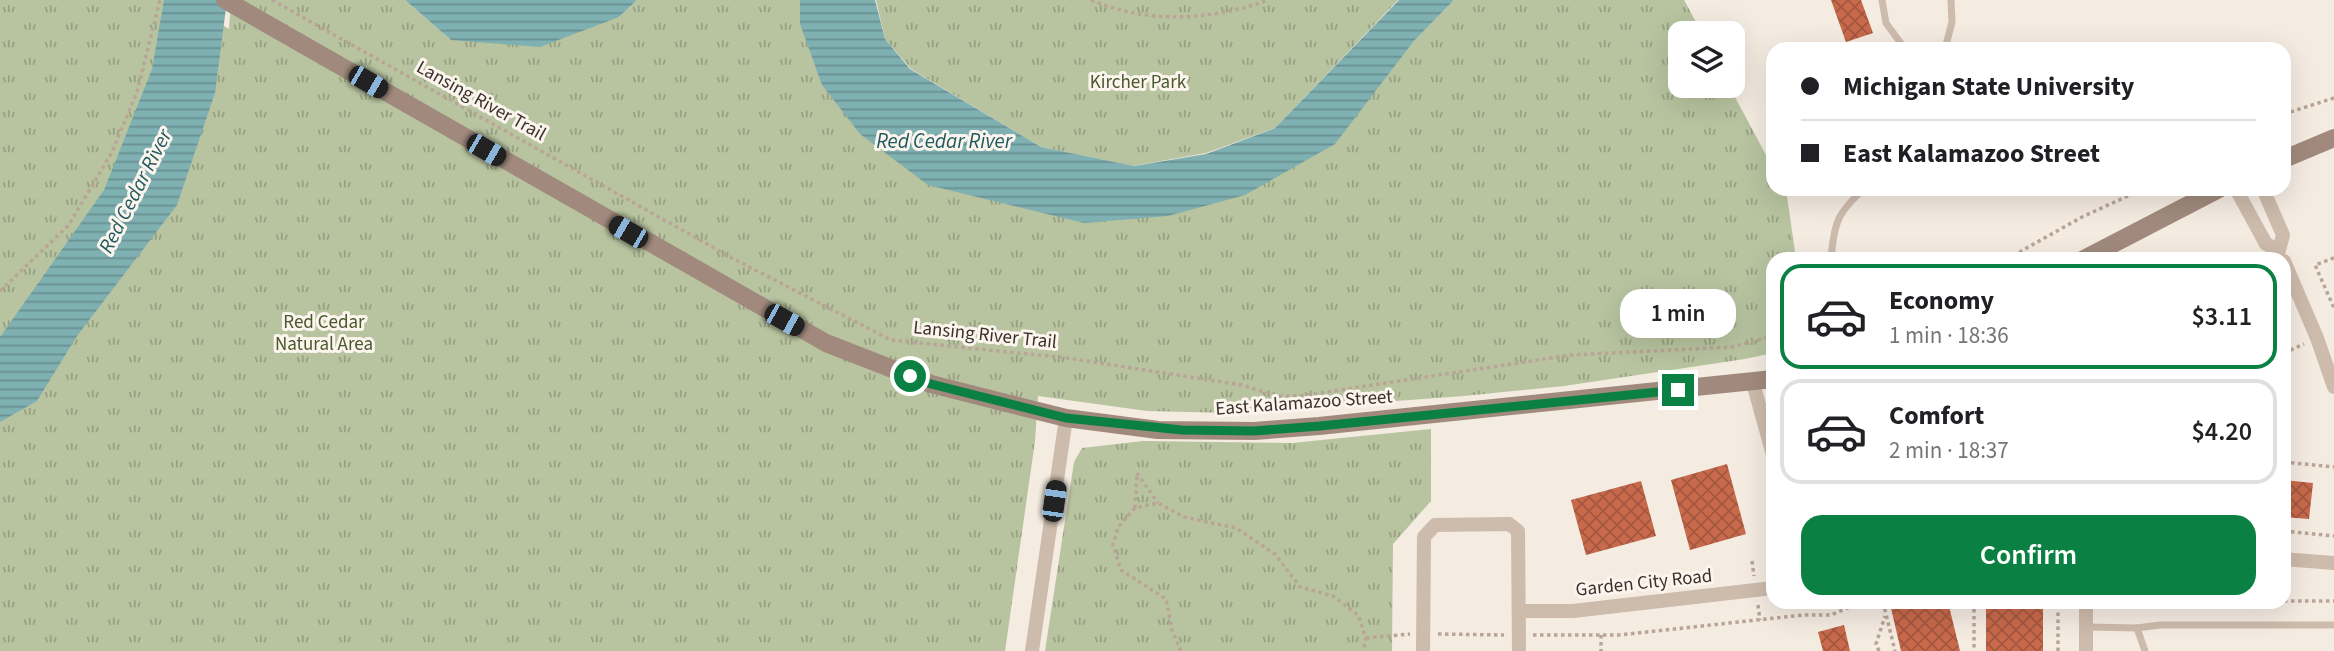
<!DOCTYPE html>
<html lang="en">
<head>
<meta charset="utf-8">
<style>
  body { margin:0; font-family:"Source Sans 3",sans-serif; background:#f2f2f2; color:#202124; height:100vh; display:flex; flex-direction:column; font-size:26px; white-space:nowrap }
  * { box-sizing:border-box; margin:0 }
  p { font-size:23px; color:#757577 }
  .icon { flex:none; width:38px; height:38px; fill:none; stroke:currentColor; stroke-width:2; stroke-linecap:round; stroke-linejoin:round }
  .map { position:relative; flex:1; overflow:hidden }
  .details { position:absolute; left:1766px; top:252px; width:525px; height:357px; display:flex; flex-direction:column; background:#fff; border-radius:21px; box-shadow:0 7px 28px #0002 }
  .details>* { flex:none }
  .hud { position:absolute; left:1766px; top:42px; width:525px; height:154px; border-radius:21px; box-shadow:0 7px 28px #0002; display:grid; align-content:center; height:154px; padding:0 35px; background:#fff }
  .controls { position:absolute; left:1668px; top:21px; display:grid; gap:14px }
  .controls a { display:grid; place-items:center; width:77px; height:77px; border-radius:14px; background:#fff; box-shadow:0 7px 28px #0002; font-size:35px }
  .end { position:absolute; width:32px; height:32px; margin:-16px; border:9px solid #0b8043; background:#fff; box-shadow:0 0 0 4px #fff }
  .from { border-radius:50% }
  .bubble { position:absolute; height:49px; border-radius:21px; background:#fff; box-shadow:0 7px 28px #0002; font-size:23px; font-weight:600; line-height:49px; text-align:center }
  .car { position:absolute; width:21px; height:42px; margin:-21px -10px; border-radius:9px; box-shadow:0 0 5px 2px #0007; background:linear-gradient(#222 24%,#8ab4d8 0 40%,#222 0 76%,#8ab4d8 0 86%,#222 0) }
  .hud b { display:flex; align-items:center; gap:24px; height:66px; font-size:26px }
  .hud b+b { border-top:2px solid #e0e0e0 }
  .hud i { width:18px; height:18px; background:#202124 }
  ul { padding:12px 0 0; list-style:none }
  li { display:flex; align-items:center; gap:21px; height:105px; margin:0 14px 10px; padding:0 21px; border:4px solid #e0e0e0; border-radius:21px }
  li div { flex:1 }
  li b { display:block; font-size:26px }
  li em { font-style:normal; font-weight:600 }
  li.selected { border-color:#0b8043 }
  li>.icon { width:63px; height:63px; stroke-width:1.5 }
  .action { display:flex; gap:14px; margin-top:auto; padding:14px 35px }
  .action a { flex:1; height:80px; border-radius:21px; background:#0b8043; color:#fff; font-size:28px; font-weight:600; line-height:80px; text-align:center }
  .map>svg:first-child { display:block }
  .park { fill:url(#park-tufts) }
  .water { fill:url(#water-rules) }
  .building { fill:url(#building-cross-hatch) }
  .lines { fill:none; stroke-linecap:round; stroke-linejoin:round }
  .path { stroke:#b9a596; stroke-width:3.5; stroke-dasharray:3.5 3.5; stroke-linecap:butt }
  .lane { stroke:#cdbbac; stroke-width:7 }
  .street { stroke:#cdbbac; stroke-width:14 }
  .secondary { stroke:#a18a7d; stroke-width:18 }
  .route { stroke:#0b8043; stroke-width:9 }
  .labels { text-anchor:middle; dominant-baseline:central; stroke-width:6; stroke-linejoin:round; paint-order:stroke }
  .park-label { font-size:19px; fill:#4a5a2e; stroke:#fbf5ee }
  .street-label { font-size:19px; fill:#3b302b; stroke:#fbf5ee }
  .water-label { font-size:21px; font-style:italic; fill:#1f5a5e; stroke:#fbf5ee }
</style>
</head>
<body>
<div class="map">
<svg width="2334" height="651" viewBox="0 0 2334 651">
  <defs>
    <pattern id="park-tufts" width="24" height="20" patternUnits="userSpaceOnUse" patternTransform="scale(1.75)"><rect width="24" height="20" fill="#b8c4a0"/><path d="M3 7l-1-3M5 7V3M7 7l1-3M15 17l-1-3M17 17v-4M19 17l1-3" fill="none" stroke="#97a083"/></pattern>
    <pattern id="water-rules" width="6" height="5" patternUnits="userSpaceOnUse" patternTransform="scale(1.75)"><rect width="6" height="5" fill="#7fb0b2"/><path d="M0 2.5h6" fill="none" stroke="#699091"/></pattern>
    <pattern id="building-cross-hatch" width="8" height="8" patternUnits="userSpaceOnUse" patternTransform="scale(1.75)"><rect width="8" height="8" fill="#c8694b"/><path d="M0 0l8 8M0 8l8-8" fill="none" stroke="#a4573f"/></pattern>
  </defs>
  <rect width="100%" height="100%" fill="#f4ebe1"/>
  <g class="park">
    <polygon points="0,0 181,0 229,29 231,0 405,0 451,40 619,17 637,0 800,0 800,24 1168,216 1413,42 1454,0 1684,0 1702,33 1680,33 1680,86 1729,86 1773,168 1773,189 1784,189 1787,196 1796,259 1773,259 1773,353 1745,359 1564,386 1464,396 1231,413 1147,411 1038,396 1035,441 1005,651 0,651"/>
    <polygon points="876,0 1398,0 1275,128 1206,153 1133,166 1041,147 911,69 885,39"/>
    <polygon points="1431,429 1431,501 1393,544 1392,651 1045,651 1074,462 1082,448 1143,441 1292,443"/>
  </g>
  <g class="water">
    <polygon points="164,0 227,0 215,93 177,205 77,336 37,401 0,422 0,337 104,190 152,69"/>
    <polygon points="405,0 637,0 619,17 540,47 451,40"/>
    <polygon points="800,0 875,0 885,39 910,69 1041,147 1134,166 1206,154 1275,128 1399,0 1454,0 1413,42 1335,144 1245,195 1168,216 1084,223 928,185 860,134 822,85 800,24"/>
  </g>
  <g class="building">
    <polygon points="1831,0 1861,0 1873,33 1846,42"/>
    <polygon points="1727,464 1746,534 1690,550 1671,480"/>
    <polygon points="2284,480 2313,483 2309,519 2284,517"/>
    <polygon points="1641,481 1656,536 1586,555 1571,500"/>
    <polygon points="1914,602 1948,602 1960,651 1901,651 1891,608"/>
    <rect x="1986" y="602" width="57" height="49"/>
    <polygon points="1844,625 1850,651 1823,651 1818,632"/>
  </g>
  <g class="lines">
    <g class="path">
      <polyline points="272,0 732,258 891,340 1067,358 1242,385 1276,396 1300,396 1571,355 1732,347 1773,336"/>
      <path d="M1091 0C1148 24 1210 21 1268 0"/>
      <polyline points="2284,114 2334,98"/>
      <polyline points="2334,258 2315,265 2334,308"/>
      <polyline points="2007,259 2082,217 2143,189"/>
      <polyline points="0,291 68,226 111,154 137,92 160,0"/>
      <polyline points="2284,353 2304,344"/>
      <polyline points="2284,462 2334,467"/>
      <polyline points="1137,473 1158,503"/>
      <polyline points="1135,508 1137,475"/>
      <polyline points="2284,531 2334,536"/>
      <polyline points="1752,561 1754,576"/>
      <polyline points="2284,601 2334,601"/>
      <polyline points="1883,602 1895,651"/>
      <polyline points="1974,602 1974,651"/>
      <polyline points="1758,605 1760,620"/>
      <polyline points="1438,634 1504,635"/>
      <polyline points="1533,635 1619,635 1803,615 1831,615 1861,602"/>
      <polyline points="1601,635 1601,651"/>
      <polyline points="1366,638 1410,634"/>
      <polyline points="1181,651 1172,630 1166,599 1121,570 1113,545 1118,527 1135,508 1158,503 1184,517 1236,528 1275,554 1300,587 1333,596 1358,615 1366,638 1363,651"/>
      <polyline points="1879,651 1876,644 1885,616"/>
      <polyline points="2058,651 2058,602"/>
    </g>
    <g class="lane">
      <polyline points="1882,0 1886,23 1905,49"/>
      <polyline points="1945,49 1952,22 1951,0"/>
      <path d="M1831 259C1834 223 1837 213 1864 189"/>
      <polyline points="2087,627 2137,628 2145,651"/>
      <polyline points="2137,628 2160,625 2334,625"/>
    </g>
    <g class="street">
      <polyline points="2236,189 2266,244 2279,250"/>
      <polyline points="2263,189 2283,235 2279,250"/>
      <polyline points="2284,261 2317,338 2334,387"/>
      <polyline points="1753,383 1773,455"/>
      <polyline points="2284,559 2334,563"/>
      <polyline points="2086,602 2086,651"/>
      <polyline points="1519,611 1573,611 1773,588"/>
      <polyline points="1032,651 1066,418"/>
      <polyline points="1423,651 1424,537 1435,525 1509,524 1518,531 1519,651"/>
    </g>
    <g class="secondary">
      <polyline points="225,0 826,343 931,384 1066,418 1158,430 1254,431 1319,426 1773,379"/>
      <polyline points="2284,159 2334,138"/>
      <polyline points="2084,259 2219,189"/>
    </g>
  </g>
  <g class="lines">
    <polyline class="route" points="910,376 931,384 1066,418 1182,430 1254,431 1320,426 1678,390"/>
  </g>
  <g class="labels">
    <g class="park-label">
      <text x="1138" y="82">Kircher Park</text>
      <text x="324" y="322">Red Cedar<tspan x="324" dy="22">Natural Area</tspan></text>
    </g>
    <g class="street-label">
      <text transform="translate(481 101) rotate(29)">Lansing River Trail</text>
      <text transform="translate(985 335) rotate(6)">Lansing River Trail</text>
      <text transform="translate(1304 403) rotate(-4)">East Kalamazoo Street</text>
      <text transform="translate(1644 583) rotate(-6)">Garden City Road</text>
    </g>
    <g class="water-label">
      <text x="944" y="141">Red Cedar River</text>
      <text transform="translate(135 191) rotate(-63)">Red Cedar River</text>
    </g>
  </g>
</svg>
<div class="controls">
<a><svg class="icon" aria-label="layers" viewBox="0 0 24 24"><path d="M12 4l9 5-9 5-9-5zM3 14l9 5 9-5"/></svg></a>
</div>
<i class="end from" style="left:910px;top:376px"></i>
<i class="end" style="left:1678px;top:390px"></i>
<div class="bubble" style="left:1620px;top:289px;width:116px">1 min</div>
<i class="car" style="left:368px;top:82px;rotate:120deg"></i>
<i class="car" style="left:486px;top:150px;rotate:120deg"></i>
<i class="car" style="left:628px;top:232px;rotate:300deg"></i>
<i class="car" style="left:784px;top:320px;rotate:119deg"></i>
<i class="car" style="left:1054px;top:501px;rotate:8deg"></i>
<div class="hud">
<b><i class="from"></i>Michigan State University</b>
<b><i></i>East Kalamazoo Street</b>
</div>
<section class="details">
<ul>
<li class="selected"><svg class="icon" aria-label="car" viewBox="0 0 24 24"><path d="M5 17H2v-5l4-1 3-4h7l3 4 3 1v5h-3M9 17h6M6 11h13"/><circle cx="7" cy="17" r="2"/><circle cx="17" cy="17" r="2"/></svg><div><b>Economy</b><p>1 min · 18:36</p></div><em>$3.11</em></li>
<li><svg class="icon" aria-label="car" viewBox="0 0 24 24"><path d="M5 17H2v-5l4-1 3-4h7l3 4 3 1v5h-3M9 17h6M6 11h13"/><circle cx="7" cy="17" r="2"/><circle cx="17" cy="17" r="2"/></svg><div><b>Comfort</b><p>2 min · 18:37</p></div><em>$4.20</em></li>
</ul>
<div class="action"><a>Confirm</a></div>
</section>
</div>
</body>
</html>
